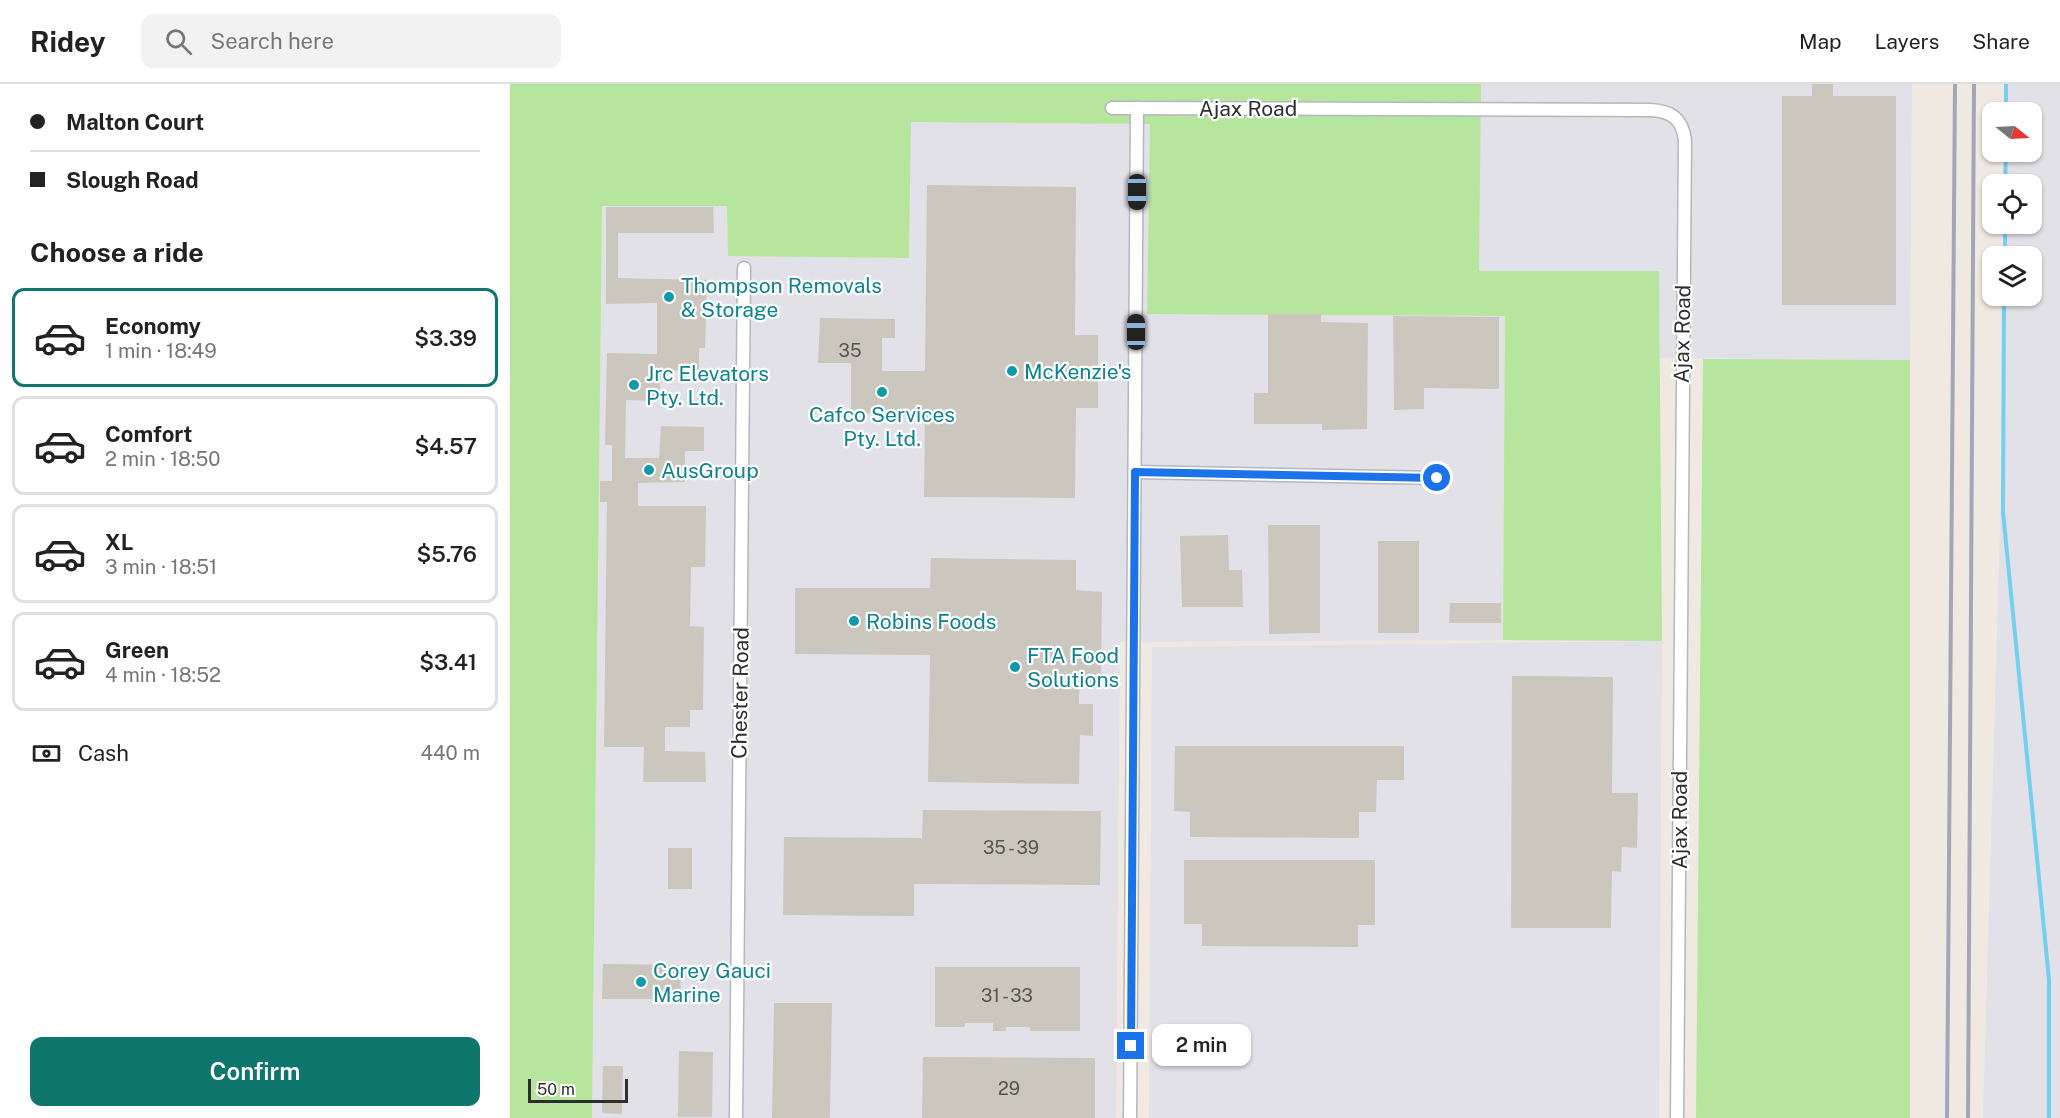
<!DOCTYPE html>
<html lang="en">
<head>
<meta charset="utf-8">
<style>
  body { margin:0; font-family:"Public Sans",sans-serif; background:#f2f2f2; color:#222; height:100vh; display:flex; flex-direction:column; font-size:22px; white-space:nowrap }
  * { box-sizing:border-box; margin:0 }
  p { font-size:20px; color:#767676 }
  .icon { flex:none; width:33px; height:33px; fill:none; stroke:currentColor; stroke-width:2; stroke-linecap:round; stroke-linejoin:round }
  .map { position:relative; flex:1; overflow:hidden }
  .sheet { display:flex; flex-direction:column; background:#fff; width:510px }
  .sheet>* { flex:none }
  .hud { display:grid; align-content:center; height:132px; padding:0 30px; background:#fff }
  .needle { width:39px; rotate:108deg }
  .controls { position:absolute; left:1472px; top:18px; display:grid; gap:12px }
  .controls a { display:grid; place-items:center; width:60px; height:60px; border-radius:12px; background:#fff; box-shadow:0 2px 4px #0004; font-size:30px }
  .scale { position:absolute; left:18px; bottom:15px; width:100px; box-sizing:border-box; padding-left:6px; border:3px solid #2e2e2e; border-top:0; font-size:16px; line-height:21px; white-space:nowrap; color:#2e2e2e; -webkit-text-stroke:4px #fff; paint-order:stroke }
  .end { position:absolute; width:27px; height:27px; margin:-14px; border:8px solid #1a73e8; background:#fff; box-shadow:0 0 0 3px #fff }
  .from { border-radius:50% }
  .bubble { position:absolute; height:42px; border-radius:12px; background:#fff; box-shadow:0 2px 4px #0004; font-size:20px; font-weight:600; line-height:42px; text-align:center }
  .car { position:absolute; width:18px; height:36px; margin:-18px -9px; border-radius:8px; box-shadow:0 0 4px 2px #0007; background:linear-gradient(#222 24%,#8ab4d8 0 40%,#222 0 76%,#8ab4d8 0 86%,#222 0) }
  .hud b { display:flex; align-items:center; gap:21px; height:57px; font-size:22px }
  .hud b+b { border-top:2px solid #e0e0e0 }
  .hud i { width:15px; height:15px; background:#222 }
  ul { padding:0; list-style:none }
  li { display:flex; align-items:center; gap:18px; height:99px; margin:0 12px 9px; padding:0 18px; border:3px solid #e0e0e0; border-radius:12px }
  li div { flex:1 }
  li b { display:block; font-size:22px }
  li em { font-style:normal; font-weight:600 }
  li.selected { border-color:#0f766e }
  li>.icon { width:54px; height:54px; stroke-width:1.5 }
  h2 { padding:0 30px; font-size:27px; line-height:72px }
  .pay { display:flex; align-items:center; gap:15px; height:66px; padding:0 30px; font-size:22px }
  .pay p { margin-inline-start:auto }
  .button { display:flex; gap:12px; margin-top:auto; padding:12px 30px }
  .button a { flex:1; height:69px; border-radius:12px; background:#0f766e; color:#fff; font-size:24px; font-weight:600; line-height:69px; text-align:center }
  header { display:flex; align-items:center; gap:36px; box-sizing:border-box; height:84px; padding:0 30px; background:#fff; border-bottom:2px solid #e0e0e0 }
  header strong { font-size:28px }
  nav { display:flex; gap:33px; margin-inline-start:auto; font-size:21px }
  .search { width:420px; height:54px; background:#f2f2f2; display:flex; align-items:center; gap:15px; box-sizing:border-box; padding:0 21px; border-radius:12px; color:#767676; font-size:22px }
  main { display:flex; flex:1; min-height:0 }
  .map>svg:first-child { display:block }
  .industrial { fill:#e3e1e8 }
  .green { fill:#b6e59e }
  .lines { fill:none; stroke-linecap:round; stroke-linejoin:round }
  .stream { stroke:#75cff0; stroke-width:4 }
  .building { fill:#cbc7bf }
  .street-casing { stroke:#b4b7c1; stroke-width:15 }
  .street { stroke:#fff; stroke-width:12 }
  .rail { stroke:#a3a6b8; stroke-width:4 }
  .route { stroke:#1a73e8; stroke-width:8 }
  .culture-dot { fill:#0f9aa8; stroke:#fff; stroke-width:2 }
  .labels { text-anchor:middle; dominant-baseline:central; stroke-width:4.5; stroke-linejoin:round; paint-order:stroke }
  .number-label { font-size:18px; fill:#555452 }
  .street-label { font-size:21px; fill:#2e2e2e; stroke:#fff }
  .culture-label { font-size:21px; fill:#0d838f; stroke:#fff; text-anchor:start }
</style>
</head>
<body>
<header>
<strong>Ridey</strong>
<div class="search"><svg class="icon" aria-label="search" viewBox="0 0 24 24"><circle cx="10" cy="10" r="6"/><path d="M15 15l6 6"/></svg>Search here</div>
<nav><a>Map</a><a>Layers</a><a>Share</a></nav>
</header>
<main>
<section class="sheet">
<div class="hud">
<b><i class="from"></i>Malton Court</b>
<b><i></i>Slough Road</b>
</div>
<h2>Choose a ride</h2>
<ul>
<li class="selected"><svg class="icon" aria-label="car" viewBox="0 0 24 24"><path d="M5 17H2v-5l4-1 3-4h7l3 4 3 1v5h-3M9 17h6M6 11h13"/><circle cx="7" cy="17" r="2"/><circle cx="17" cy="17" r="2"/></svg><div><b>Economy</b><p>1 min · 18:49</p></div><em>$3.39</em></li>
<li><svg class="icon" aria-label="car" viewBox="0 0 24 24"><path d="M5 17H2v-5l4-1 3-4h7l3 4 3 1v5h-3M9 17h6M6 11h13"/><circle cx="7" cy="17" r="2"/><circle cx="17" cy="17" r="2"/></svg><div><b>Comfort</b><p>2 min · 18:50</p></div><em>$4.57</em></li>
<li><svg class="icon" aria-label="car" viewBox="0 0 24 24"><path d="M5 17H2v-5l4-1 3-4h7l3 4 3 1v5h-3M9 17h6M6 11h13"/><circle cx="7" cy="17" r="2"/><circle cx="17" cy="17" r="2"/></svg><div><b>XL</b><p>3 min · 18:51</p></div><em>$5.76</em></li>
<li><svg class="icon" aria-label="car" viewBox="0 0 24 24"><path d="M5 17H2v-5l4-1 3-4h7l3 4 3 1v5h-3M9 17h6M6 11h13"/><circle cx="7" cy="17" r="2"/><circle cx="17" cy="17" r="2"/></svg><div><b>Green</b><p>4 min · 18:52</p></div><em>$3.41</em></li>
</ul>
<div class="pay"><svg class="icon" aria-label="cash" viewBox="0 0 24 24"><path d="M3 7h18v10H3z"/><circle cx="12" cy="12" r="2"/></svg>Cash<p>440 m</p></div>
<div class="button"><a>Confirm</a></div>
</section>
<div class="map">
<svg width="1550" height="1034" viewBox="0 0 1550 1034">
  <rect width="100%" height="100%" fill="#efe9e1"/>
  <g class="industrial">
    <polygon points="970,0 1402,0 1400,276 1150,274 1148,187 969,187"/>
    <polygon points="1496,0 1550,0 1550,1034 1473,1034 1493,341 1494,212 1521,212 1521,172 1495,172 1495,140 1521,140 1521,100 1495,100 1496,68 1521,68 1521,28 1496,28"/>
    <polygon points="401,38 640,40 637,230 995,231 993,556 610,558 606,1034 82,1034 92,122 217,122 218,172 399,174"/>
    <polygon points="1152,557 1149,1034 639,1034 642,563"/>
  </g>
  <g class="green">
    <polygon points="0,0 971,0 969,187 1149,187 1152,557 993,556 995,232 637,230 640,40 401,38 399,174 218,172 217,122 92,122 82,1034 0,1034"/>
    <polygon points="1193,275 1400,276 1400,1034 1186,1034"/>
  </g>
  <g class="lines">
    <g class="stream">
      <polyline points="1496,28 1496,0"/>
      <polyline points="1495,100 1496,68"/>
      <polyline points="1495,172 1495,140"/>
      <polyline points="1494,212 1493,428 1539,896 1539,1034"/>
    </g>
  </g>
  <g class="building">
    <polygon points="1302,0 1323,0 1323,12 1386,12 1386,221 1272,221 1272,12 1302,12"/>
    <polygon points="417,101 566,103 565,251 588,251 588,324 566,324 565,414 414,413 415,330 341,329 341,279 308,279 310,234 385,235 385,254 372,254 372,287 415,287"/>
    <polygon points="96,123 203,123 204,149 108,149 108,194 197,196 195,264 189,264 189,287 151,286 149,317 116,316 115,374 149,374 151,342 194,343 194,367 175,367 175,398 128,399 128,422 196,422 195,483 181,483 180,542 194,543 193,626 180,626 180,643 155,643 155,667 195,668 196,698 133,698 134,663 94,663 97,418 90,418 90,397 102,397 102,361 95,361 97,269 147,270 147,219 96,220"/>
    <polygon points="758,230 811,230 811,238 858,239 857,345 812,346 812,340 744,340 744,309 758,309"/>
    <polygon points="883,232 989,233 989,305 914,304 914,325 884,326"/>
    <polygon points="758,441 810,441 810,549 759,550"/>
    <polygon points="718,451 719,486 732,486 733,523 672,523 670,452"/>
    <rect x="868" y="457" width="41" height="92"/>
    <polygon points="421,474 566,476 566,506 592,508 591,599 569,599 569,620 583,620 583,652 570,651 569,700 418,698 420,571 285,570 285,504 420,504"/>
    <polygon points="940,519 991,519 991,539 939,539"/>
    <polygon points="1002,592 1103,593 1102,709 1128,709 1127,764 1112,763 1111,788 1102,787 1101,844 1001,844"/>
    <polygon points="665,662 894,662 894,696 867,696 866,728 849,728 849,754 680,753 680,728 664,727"/>
    <polygon points="413,726 591,727 590,801 404,800 404,832 273,831 274,753 412,754"/>
    <rect x="158" y="764" width="24" height="41"/>
    <polygon points="674,776 865,776 865,841 848,841 848,863 692,862 692,840 674,840"/>
    <polygon points="93,880 170,881 171,915 92,915"/>
    <polygon points="425,883 570,883 570,947 520,947 520,943 496,943 496,947 483,947 483,939 455,939 455,943 425,943"/>
    <polygon points="264,919 322,919 320,1034 262,1034"/>
    <polygon points="169,967 203,968 202,1033 168,1033"/>
    <polygon points="413,973 585,974 585,1034 412,1034"/>
    <polygon points="93,982 113,982 112,1030 92,1029"/>
  </g>
  <g class="lines">
    <g class="street-casing">
      <g id="street">
        <path d="M602 24 1140 26C1161 27 1172 34 1175 56L1167 1034"/>
        <polyline points="625,388 927,394"/>
        <polyline points="226,1034 234,184"/>
        <polyline points="620,1034 627,24"/>
      </g>
    </g>
    <use href="#street" class="street"/>
    <g class="rail">
      <polyline points="1437,1034 1445,0"/>
      <polyline points="1458,1034 1464,0"/>
    </g>
  </g>
  <g class="lines">
    <polyline class="route" points="621,962 625,388 927,394"/>
  </g>
  <g class="culture-dot">
    <circle cx="159" cy="213" r="6"/>
    <circle cx="502" cy="287" r="6"/>
    <circle cx="124" cy="301" r="6"/>
    <circle cx="372" cy="308" r="6"/>
    <circle cx="139" cy="386" r="6"/>
    <circle cx="344" cy="537" r="6"/>
    <circle cx="505" cy="583" r="6"/>
    <circle cx="131" cy="898" r="6"/>
  </g>
  <g class="labels">
    <g class="number-label">
      <text x="340" y="266">35</text>
      <text x="501" y="763">35 - 39</text>
      <text x="497" y="911">31 - 33</text>
      <text x="499" y="1004">29</text>
    </g>
    <g class="street-label">
      <text x="738" y="24">Ajax Road</text>
      <text transform="translate(1172 250) rotate(-89)">Ajax Road</text>
      <text transform="translate(230 609) rotate(-89)">Chester Road</text>
      <text transform="translate(1169 736) rotate(-90)">Ajax Road</text>
    </g>
    <g class="culture-label">
      <text x="171" y="201">Thompson Removals<tspan x="171" dy="24">&amp; Storage</tspan></text>
      <text x="514" y="287">McKenzie's</text>
      <text x="136" y="289">Jrc Elevators<tspan x="136" dy="24">Pty. Ltd.</tspan></text>
      <text x="372" y="330" text-anchor="middle">Cafco Services<tspan x="372" dy="24">Pty. Ltd.</tspan></text>
      <text x="151" y="386">AusGroup</text>
      <text x="356" y="537">Robins Foods</text>
      <text x="517" y="571">FTA Food<tspan x="517" dy="24">Solutions</tspan></text>
      <text x="143" y="886">Corey Gauci<tspan x="143" dy="24">Marine</tspan></text>
    </g>
  </g>
</svg>
<div class="controls">
<a><svg class="needle" viewBox="-14 -14 28 28"><path d="M0-13l5 13h-10z" fill="#e53935"/><path d="M0 13l5-13h-10z" fill="#767676"/></svg></a>
<a><svg class="icon" aria-label="locate" viewBox="0 0 24 24"><circle cx="12" cy="12" r="6"/><path d="M12 2v4M12 18v4M2 12h4M18 12h4"/></svg></a>
<a><svg class="icon" aria-label="layers" viewBox="0 0 24 24"><path d="M12 4l9 5-9 5-9-5zM3 14l9 5 9-5"/></svg></a>
</div>
<div class="scale">50 m</div>
<i class="end from" style="left:927px;top:394px"></i>
<i class="end" style="left:621px;top:962px"></i>
<div class="bubble" style="left:642px;top:940px;width:99px">2 min</div>
<i class="car" style="left:627px;top:108px;rotate:180deg"></i>
<i class="car" style="left:626px;top:248px;rotate:0deg"></i>
</div>
</main>
</body>
</html>
